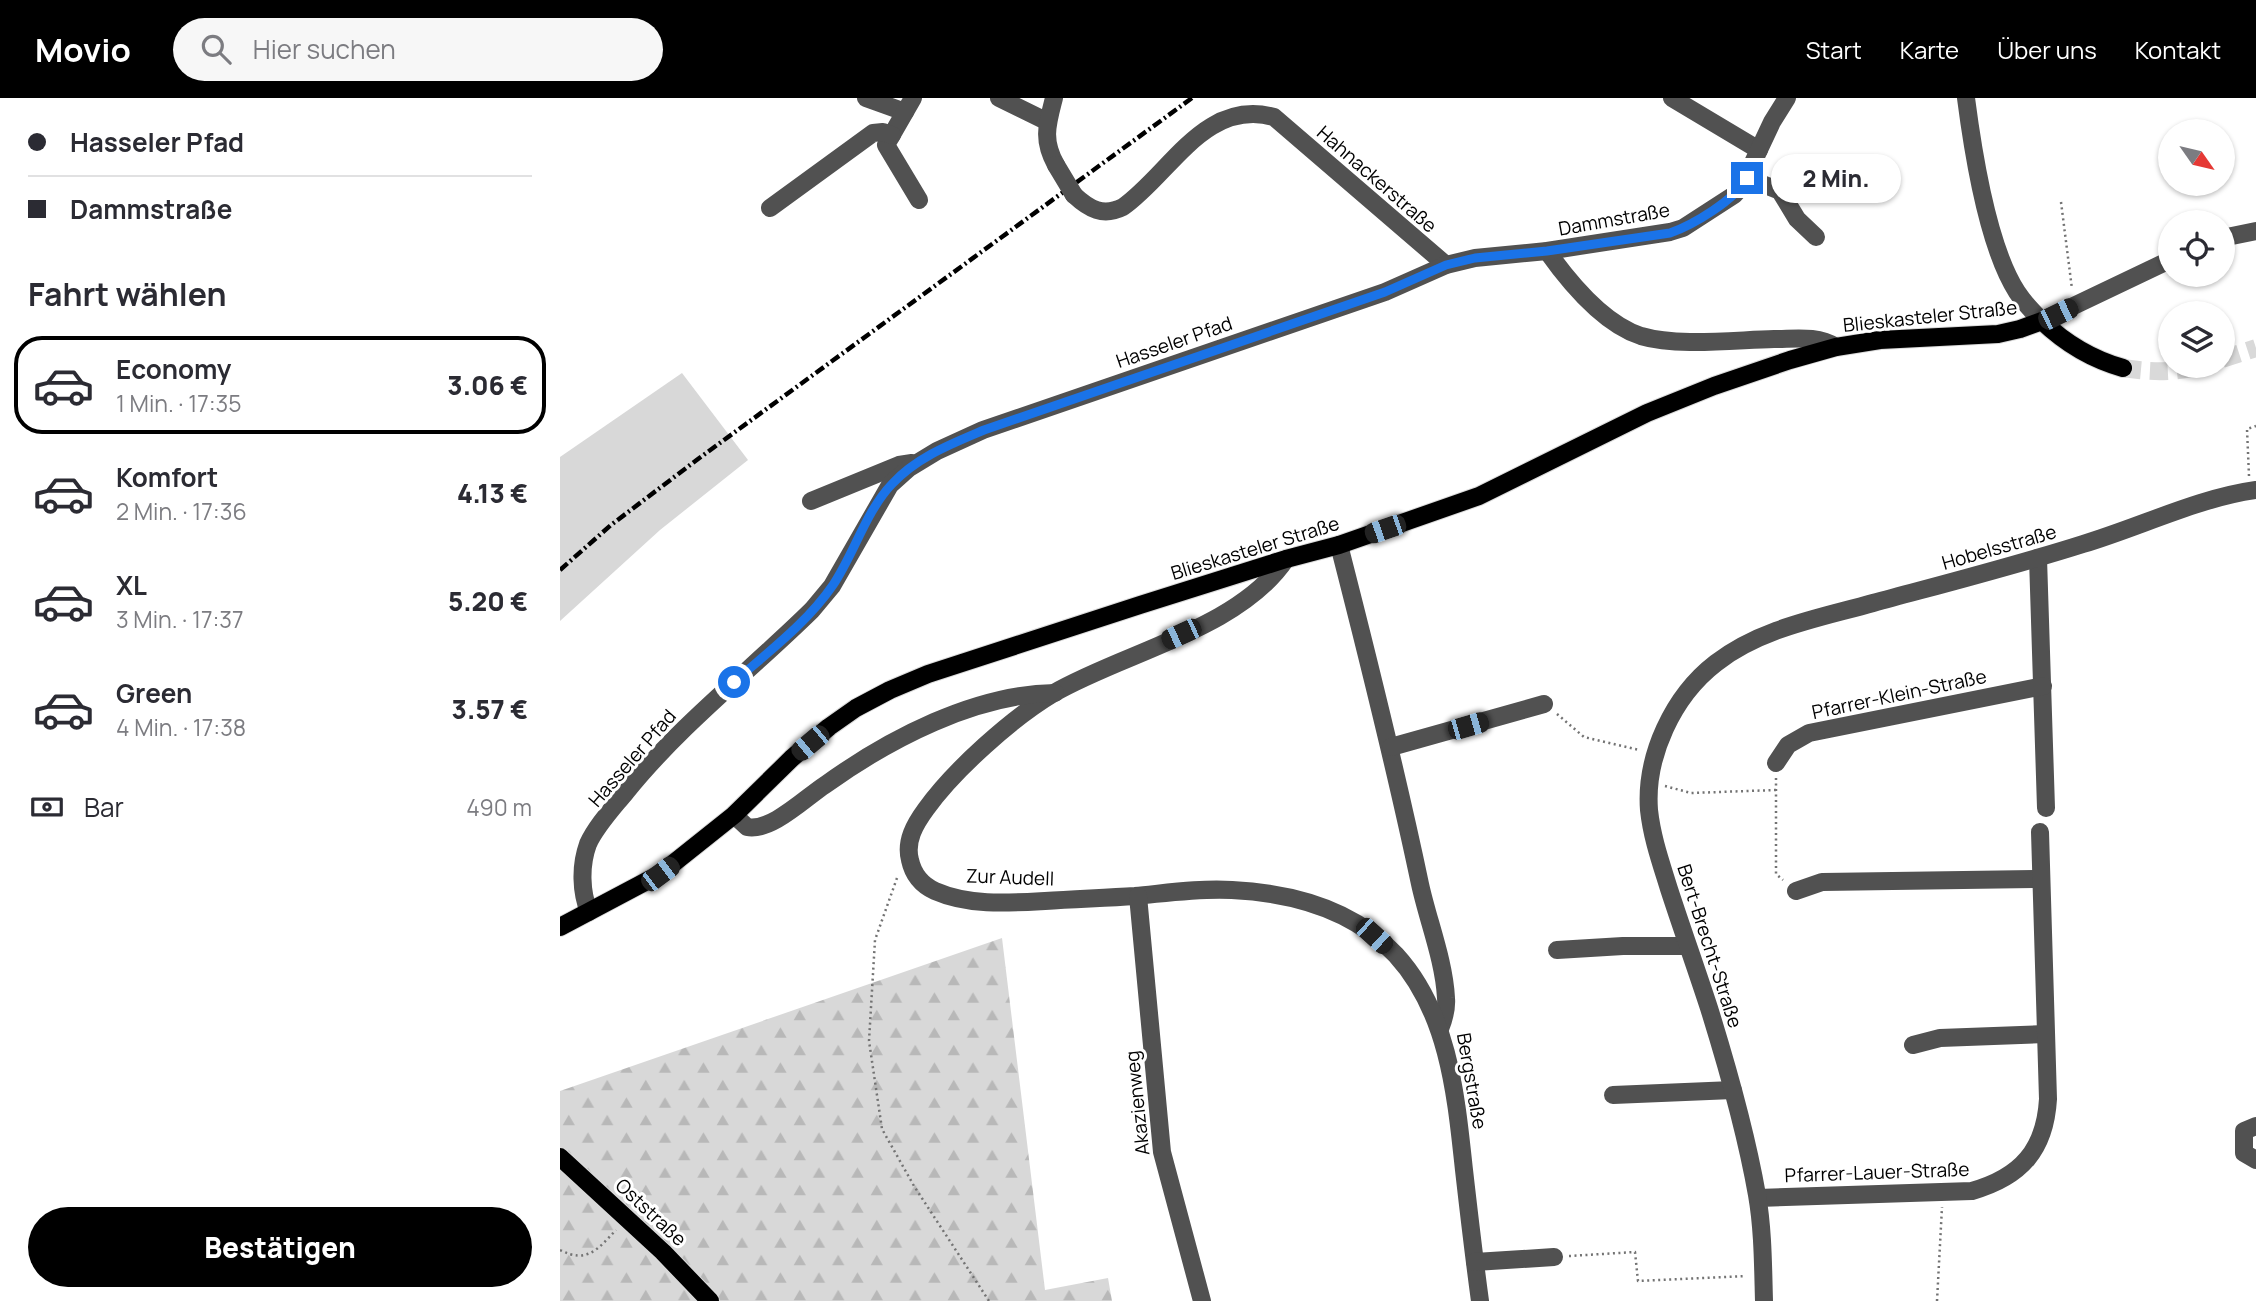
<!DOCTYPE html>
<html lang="de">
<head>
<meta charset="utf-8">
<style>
  body { margin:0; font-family:Manrope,sans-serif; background:#f7f7f7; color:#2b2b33; height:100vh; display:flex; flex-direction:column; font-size:26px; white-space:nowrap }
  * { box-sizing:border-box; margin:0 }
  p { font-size:23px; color:#7c7c81 }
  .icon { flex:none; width:38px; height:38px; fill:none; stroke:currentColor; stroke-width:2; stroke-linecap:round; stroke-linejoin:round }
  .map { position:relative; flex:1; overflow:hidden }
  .details { display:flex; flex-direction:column; background:#fff; width:560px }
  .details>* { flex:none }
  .top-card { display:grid; align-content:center; height:154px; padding:0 28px; background:#fff }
  .needle { width:46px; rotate:124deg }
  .buttons { position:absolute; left:1598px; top:21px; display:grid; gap:14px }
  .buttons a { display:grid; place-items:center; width:77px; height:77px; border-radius:50%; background:#fff; box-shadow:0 2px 5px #0004; font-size:35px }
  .end { position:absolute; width:32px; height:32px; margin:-16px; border:9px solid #1a73e8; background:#fff; box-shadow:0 0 0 4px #fff }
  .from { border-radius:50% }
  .bubble { position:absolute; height:49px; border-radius:24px; background:#fff; box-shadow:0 2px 5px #0004; font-size:23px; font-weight:800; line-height:49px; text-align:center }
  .car { position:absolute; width:21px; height:42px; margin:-21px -10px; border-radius:9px; box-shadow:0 0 5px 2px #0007; background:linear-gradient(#222 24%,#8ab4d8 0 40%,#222 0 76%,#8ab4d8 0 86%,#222 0) }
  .top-card b { display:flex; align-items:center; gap:24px; height:66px; font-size:26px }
  .top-card b+b { border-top:2px solid #e1e1e2 }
  .top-card i { width:18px; height:18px; background:#2b2b33 }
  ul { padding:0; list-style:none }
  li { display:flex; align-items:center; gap:21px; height:98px; margin:0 14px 10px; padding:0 14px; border:4px solid transparent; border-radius:28px }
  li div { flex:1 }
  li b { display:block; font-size:26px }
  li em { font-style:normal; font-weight:800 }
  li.on { border-color:#000 }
  li>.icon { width:63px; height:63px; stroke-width:1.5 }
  h2 { padding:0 28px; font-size:32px; line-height:84px }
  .pay { display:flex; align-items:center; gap:18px; height:77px; padding:0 28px; font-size:26px }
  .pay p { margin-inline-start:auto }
  .action { display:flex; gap:14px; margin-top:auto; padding:14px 28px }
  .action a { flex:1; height:80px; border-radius:42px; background:#000; color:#fff; font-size:28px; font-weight:800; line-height:80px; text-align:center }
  header { display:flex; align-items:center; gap:42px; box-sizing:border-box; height:98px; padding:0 35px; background:#000; color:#fff }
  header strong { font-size:33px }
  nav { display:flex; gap:38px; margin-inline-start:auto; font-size:24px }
  .search { width:490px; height:63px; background:#f7f7f7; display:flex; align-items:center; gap:18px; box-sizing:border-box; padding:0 24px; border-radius:38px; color:#7c7c81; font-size:26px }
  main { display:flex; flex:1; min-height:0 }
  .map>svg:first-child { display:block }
  .grass { fill:#d8d8d8 }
  .forest { fill:url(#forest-firs) }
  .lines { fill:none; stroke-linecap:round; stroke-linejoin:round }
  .major-tunnel { stroke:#d9d9d9; stroke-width:18; stroke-dasharray:18 9; stroke-linecap:butt }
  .major-casing { stroke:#dbdbdb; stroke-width:20 }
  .path { stroke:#737373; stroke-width:2.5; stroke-dasharray:2 3.5; stroke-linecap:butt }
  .minor { stroke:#515151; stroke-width:18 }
  .major { stroke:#000; stroke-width:18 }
  .rail { stroke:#000; stroke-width:4.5; stroke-dasharray:10 3.5 2 3.5; stroke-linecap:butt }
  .minor-bridge { stroke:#515151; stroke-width:18 }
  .route { stroke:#1a73e8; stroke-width:9 }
  .labels { text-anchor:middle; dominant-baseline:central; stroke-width:6; stroke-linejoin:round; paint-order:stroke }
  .street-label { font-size:19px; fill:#000; stroke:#fff }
</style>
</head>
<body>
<header>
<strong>Movio</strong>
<div class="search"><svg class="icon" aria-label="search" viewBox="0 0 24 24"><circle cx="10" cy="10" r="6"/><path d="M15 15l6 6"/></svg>Hier suchen</div>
<nav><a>Start</a><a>Karte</a><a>Über uns</a><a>Kontakt</a></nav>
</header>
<main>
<section class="details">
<div class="top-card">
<b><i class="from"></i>Hasseler Pfad</b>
<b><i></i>Dammstraße</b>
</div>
<h2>Fahrt wählen</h2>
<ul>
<li class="on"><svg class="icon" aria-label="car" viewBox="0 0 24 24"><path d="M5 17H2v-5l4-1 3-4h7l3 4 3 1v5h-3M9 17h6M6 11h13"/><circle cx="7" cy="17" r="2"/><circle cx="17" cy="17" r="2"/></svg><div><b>Economy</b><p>1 Min. · 17:35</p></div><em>3.06 €</em></li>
<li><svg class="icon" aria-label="car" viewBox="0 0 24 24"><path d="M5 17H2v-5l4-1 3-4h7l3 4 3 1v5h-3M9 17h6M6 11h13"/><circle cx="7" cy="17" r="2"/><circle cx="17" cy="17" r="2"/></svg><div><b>Komfort</b><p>2 Min. · 17:36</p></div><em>4.13 €</em></li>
<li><svg class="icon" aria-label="car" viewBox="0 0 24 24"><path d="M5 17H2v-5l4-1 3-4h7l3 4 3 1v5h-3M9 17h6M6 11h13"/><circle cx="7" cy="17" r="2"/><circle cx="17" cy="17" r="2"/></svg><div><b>XL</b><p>3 Min. · 17:37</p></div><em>5.20 €</em></li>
<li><svg class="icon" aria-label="car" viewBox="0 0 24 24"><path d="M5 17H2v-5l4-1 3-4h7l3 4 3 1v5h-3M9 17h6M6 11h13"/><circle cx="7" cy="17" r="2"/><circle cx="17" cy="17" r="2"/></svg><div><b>Green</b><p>4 Min. · 17:38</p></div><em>3.57 €</em></li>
</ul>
<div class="pay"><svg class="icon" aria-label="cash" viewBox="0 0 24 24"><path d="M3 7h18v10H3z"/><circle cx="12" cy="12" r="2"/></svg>Bar<p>490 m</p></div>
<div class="action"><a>Bestätigen</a></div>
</section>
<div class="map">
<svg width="1696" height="1203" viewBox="0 0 1696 1203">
  <defs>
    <pattern id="forest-firs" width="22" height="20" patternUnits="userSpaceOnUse" patternTransform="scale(1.75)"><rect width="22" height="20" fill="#d8d8d8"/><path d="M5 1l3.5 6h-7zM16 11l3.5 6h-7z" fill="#b8b8b8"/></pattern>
  </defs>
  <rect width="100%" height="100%" fill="#fff"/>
  <polygon class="grass" points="122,275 188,362 100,432 0,523 0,359"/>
  <polygon class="forest" points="442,840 485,1192 548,1180 552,1203 0,1203 0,993"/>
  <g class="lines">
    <g class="major-tunnel">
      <polyline points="1662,261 1696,250"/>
      <path d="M1563 270C1590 274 1613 275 1639 268"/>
    </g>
    <g class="major-casing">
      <g id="major">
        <path d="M0 829 100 776 174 717 232 660 269 629 296 610 330 592 368 576 580 507 726 461 779 447 919 398 1087 315 1154 288 1230 262 1276 249 1320 242 1438 236 1460 231 1482 223C1506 246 1531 261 1563 270"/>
        <polyline points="0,1059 103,1154 150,1203"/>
      </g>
    </g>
    <g class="path">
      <polyline points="1501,104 1512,191"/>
      <polyline points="1689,378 1687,331 1696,328"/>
      <polyline points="997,616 1024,639 1079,652"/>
      <polyline points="1216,680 1216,776 1223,782"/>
      <polyline points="1105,688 1131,695 1216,692"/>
      <polyline points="337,780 315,842 309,943 322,1031 354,1088 429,1203"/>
      <path d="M0 1152C27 1166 38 1151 56 1132"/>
      <polyline points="1009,1158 1075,1154 1078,1183 1186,1178"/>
      <polyline points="1377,1203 1382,1109"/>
    </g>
    <g class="minor">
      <polyline points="306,0 345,14"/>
      <polyline points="353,0 326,47 359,102"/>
      <polyline points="439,0 488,24"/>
      <path d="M494 0C487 27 482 42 496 67"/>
      <polyline points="1112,0 1199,52"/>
      <path d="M1406 0C1413 54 1428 149 1457 194 1464 205 1473 214 1482 223L1610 162"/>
      <polyline points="1187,80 1220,93 1237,121 1256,139"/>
      <path d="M514 97C529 111 543 119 563 109 610 76 645 0 714 19L886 167"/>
      <polyline points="210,110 313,35 323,34 332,37"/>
      <polyline points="1662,140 1696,133"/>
      <path d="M987 153C1009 184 1044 226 1081 238 1118 249 1174 242 1214 241 1235 241 1257 237 1276 249"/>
      <polyline points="251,403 339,367 352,365"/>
      <path d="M779 447C808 560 836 672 860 786 868 823 884 862 886 900 887 911 884 921 880 931"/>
      <polyline points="1478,460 1486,710"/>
      <path d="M726 461C679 531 565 554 494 595 452 620 394 672 366 711 355 726 345 743 350 762 353 776 362 787 375 793 409 808 449 805 485 803 515 801 545 800 575 798 607 795 640 790 672 792 732 795 794 812 836 857 889 915 896 998 904 1072 909 1116 914 1159 920 1203"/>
      <polyline points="831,649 984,606"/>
      <polyline points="1216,665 1228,647 1249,635 1483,588"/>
      <path d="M174 717 187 729C211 734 245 700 265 687 329 641 415 596 495 595"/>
      <polyline points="1236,793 1262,784 1481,781"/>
      <polyline points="578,798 602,1054 642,1203"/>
      <path d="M29 814C21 794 20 768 28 746 36 728 53 710 66 694 121 626 190 573 252 512L272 488 330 387 349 370 377 353 423 332 825 194 886 167 915 160 987 153 1110 134 1123 130 1174 97 1182 88 1212 24 1227 0"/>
      <polyline points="997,852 1063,848 1127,848"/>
      <polyline points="1353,947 1380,940 1485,936"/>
      <polyline points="1053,997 1173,992"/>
      <polyline points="1696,1028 1684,1033 1684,1055 1696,1062"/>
      <path d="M1198 1100 1412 1093C1461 1079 1485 1052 1488 1001L1480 734"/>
      <polyline points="915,1164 994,1159"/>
      <path d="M1204 1203C1203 1168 1203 1131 1197 1097 1186 1034 1168 971 1149 910 1136 870 1122 831 1109 791 1101 765 1092 740 1089 712 1085 658 1113 598 1156 565 1201 530 1260 520 1313 505 1383 486 1454 468 1523 446 1580 429 1638 400 1696 392"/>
    </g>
    <use href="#major" class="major"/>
    <polyline class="rail" points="0,472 51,427 138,361 632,0"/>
    <polyline class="minor-bridge" points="496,67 514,97"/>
  </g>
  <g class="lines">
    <path class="route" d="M174 584C208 554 247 525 273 487 294 456 306 413 332 386 357 359 391 346 424 332L825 194 886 167 915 160 987 153 1110 135C1133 127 1175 102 1187 80"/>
  </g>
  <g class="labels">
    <g class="street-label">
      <text transform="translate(817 81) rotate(41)">Hahnackerstraße</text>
      <text transform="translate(1054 121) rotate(-10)">Dammstraße</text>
      <text transform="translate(1370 218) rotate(-6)">Blieskasteler Straße</text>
      <text transform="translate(614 244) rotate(-19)">Hasseler Pfad</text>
      <text transform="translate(1439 449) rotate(-16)">Hobelsstraße</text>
      <text transform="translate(695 450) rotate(-17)">Blieskasteler Straße</text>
      <text transform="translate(1339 596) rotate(-12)">Pfarrer-Klein-Straße</text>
      <text transform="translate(72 660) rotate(-49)">Hasseler Pfad</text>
      <text transform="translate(450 779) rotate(2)">Zur Audell</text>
      <text transform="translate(1150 848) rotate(72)">Bert-Brecht-Straße</text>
      <text transform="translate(912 983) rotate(80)">Bergstraße</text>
      <text transform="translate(577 1005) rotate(-96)">Akazienweg</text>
      <text transform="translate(1317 1074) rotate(-2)">Pfarrer-Lauer-Straße</text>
      <text transform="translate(91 1114) rotate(43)">Oststraße</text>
    </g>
  </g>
</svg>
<div class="buttons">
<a><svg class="needle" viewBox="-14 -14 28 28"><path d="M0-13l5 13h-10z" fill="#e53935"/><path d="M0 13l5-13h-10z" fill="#7c7c81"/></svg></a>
<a><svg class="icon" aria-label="locate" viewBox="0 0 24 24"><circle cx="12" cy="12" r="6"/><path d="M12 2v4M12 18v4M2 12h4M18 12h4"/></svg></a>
<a><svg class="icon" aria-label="layers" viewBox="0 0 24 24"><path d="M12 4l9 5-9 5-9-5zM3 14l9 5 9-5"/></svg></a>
</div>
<i class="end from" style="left:174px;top:584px"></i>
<i class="end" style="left:1187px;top:80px"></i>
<div class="bubble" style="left:1211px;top:56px;width:130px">2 Min.</div>
<i class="car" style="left:1498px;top:216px;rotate:64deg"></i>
<i class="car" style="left:825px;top:431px;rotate:251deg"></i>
<i class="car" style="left:621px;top:536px;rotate:245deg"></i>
<i class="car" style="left:908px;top:628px;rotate:74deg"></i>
<i class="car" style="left:250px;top:645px;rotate:230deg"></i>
<i class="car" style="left:100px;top:776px;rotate:53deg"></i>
<i class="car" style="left:814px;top:838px;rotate:132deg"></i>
</div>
</main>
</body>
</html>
